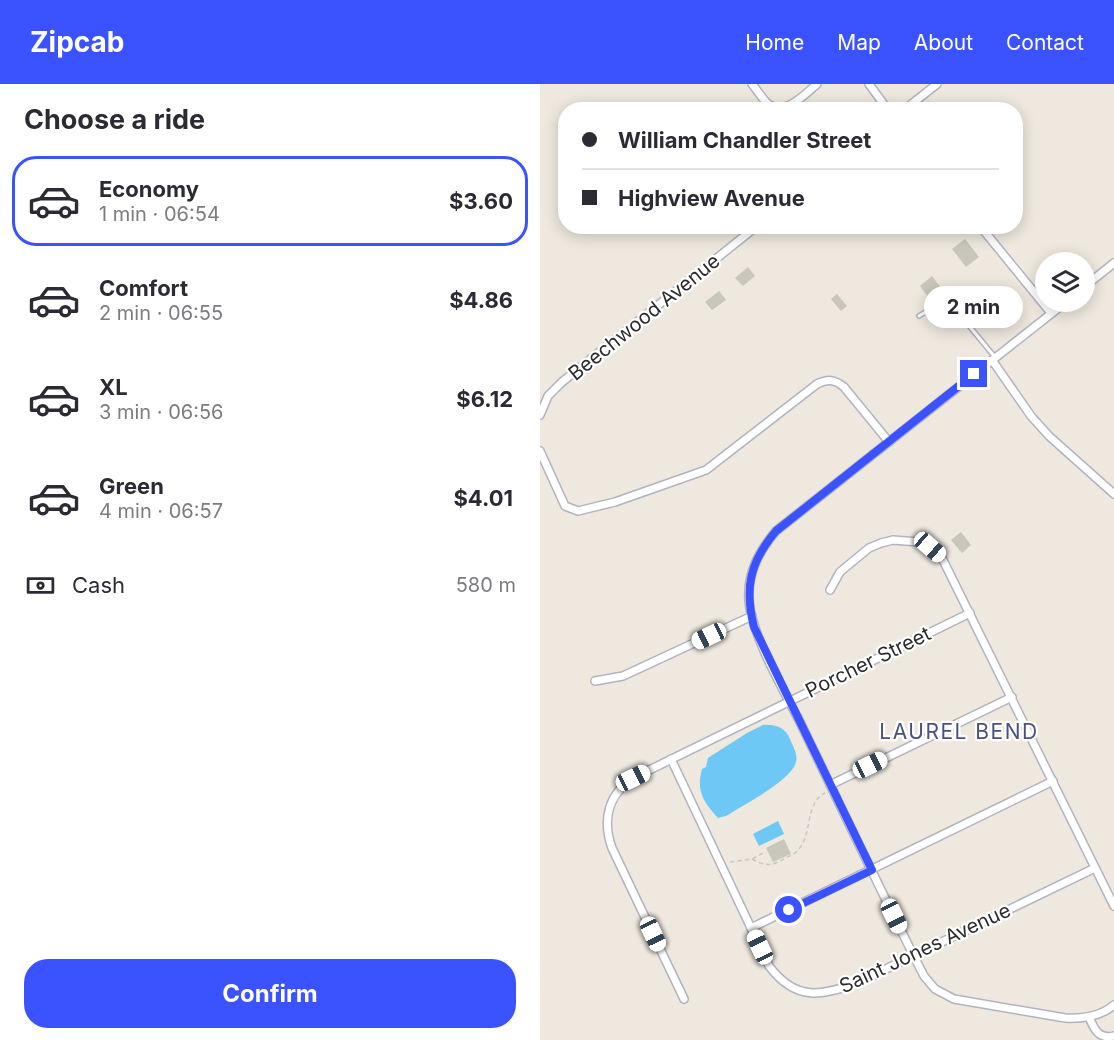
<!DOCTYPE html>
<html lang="en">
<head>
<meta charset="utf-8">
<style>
  body { margin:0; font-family:Inter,sans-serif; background:#f2f2f3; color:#2b2b33; height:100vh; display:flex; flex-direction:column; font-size:22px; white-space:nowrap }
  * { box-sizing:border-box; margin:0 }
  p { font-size:20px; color:#7c7c81 }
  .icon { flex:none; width:33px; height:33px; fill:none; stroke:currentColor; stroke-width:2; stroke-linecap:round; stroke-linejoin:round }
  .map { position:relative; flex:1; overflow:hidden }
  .drawer { display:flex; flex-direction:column; background:#fff; width:540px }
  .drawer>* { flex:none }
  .top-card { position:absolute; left:18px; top:18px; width:465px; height:132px; border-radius:24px; box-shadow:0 3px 15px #0003; display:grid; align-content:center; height:132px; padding:0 24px; background:#fff }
  .fabs { position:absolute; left:495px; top:168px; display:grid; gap:12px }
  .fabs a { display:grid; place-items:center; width:60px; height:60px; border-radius:50%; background:#fff; box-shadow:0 3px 15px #0003; font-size:30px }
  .end { position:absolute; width:27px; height:27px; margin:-14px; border:8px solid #3a52ff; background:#fff; box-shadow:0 0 0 3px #fff }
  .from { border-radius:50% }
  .bubble { position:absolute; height:42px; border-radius:21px; background:#fff; box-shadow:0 3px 15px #0003; font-size:20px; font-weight:700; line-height:42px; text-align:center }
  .car { position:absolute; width:18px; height:36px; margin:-18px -9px; border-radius:8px; box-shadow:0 0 4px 2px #0007; background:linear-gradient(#fff 24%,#345 0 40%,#fff 0 76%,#345 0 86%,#fff 0) }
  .top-card b { display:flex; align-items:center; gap:21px; height:57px; font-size:22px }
  .top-card b+b { border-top:2px solid #e1e1e2 }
  .top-card i { width:15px; height:15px; background:#2b2b33 }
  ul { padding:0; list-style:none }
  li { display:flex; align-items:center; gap:18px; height:90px; margin:0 12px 9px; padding:0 12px; border:3px solid transparent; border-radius:24px }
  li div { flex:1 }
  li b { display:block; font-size:22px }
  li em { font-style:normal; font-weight:700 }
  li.current { border-color:#3a52ff }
  li>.icon { width:54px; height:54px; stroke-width:1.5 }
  h2 { padding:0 24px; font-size:27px; line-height:72px }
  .pay { display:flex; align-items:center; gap:15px; height:66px; padding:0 24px; font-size:22px }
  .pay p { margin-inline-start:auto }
  .action { display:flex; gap:12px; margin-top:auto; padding:12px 24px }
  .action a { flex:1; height:69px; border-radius:24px; background:#3a52ff; color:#fff; font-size:24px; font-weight:700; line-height:69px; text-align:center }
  header { display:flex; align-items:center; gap:36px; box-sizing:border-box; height:84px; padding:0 30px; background:#3a52ff; color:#fff }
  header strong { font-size:28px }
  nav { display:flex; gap:33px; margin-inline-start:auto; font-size:21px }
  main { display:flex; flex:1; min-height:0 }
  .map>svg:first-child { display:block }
  .water { fill:#6dc8f5 }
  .building { fill:#c9c6bc }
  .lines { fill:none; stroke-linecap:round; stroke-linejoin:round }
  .lane-casing { stroke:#b2b3c0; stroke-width:6 }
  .street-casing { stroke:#b2b3c0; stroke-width:10 }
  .path { stroke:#c8c8c8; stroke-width:1.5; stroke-dasharray:4.5 3; stroke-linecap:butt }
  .lane { stroke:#fff; stroke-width:3 }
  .street { stroke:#fff; stroke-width:7 }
  .route { stroke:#3a52ff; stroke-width:8 }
  .labels { text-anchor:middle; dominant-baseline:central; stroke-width:4.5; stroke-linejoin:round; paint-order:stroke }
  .street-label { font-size:20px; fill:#2c2c2c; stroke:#fff }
  .neighbourhood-label { font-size:21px; letter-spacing:1.5px; fill:#4a5080; stroke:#fff }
</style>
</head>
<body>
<header>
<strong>Zipcab</strong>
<nav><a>Home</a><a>Map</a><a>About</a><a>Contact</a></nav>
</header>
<main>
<section class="drawer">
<h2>Choose a ride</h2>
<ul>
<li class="current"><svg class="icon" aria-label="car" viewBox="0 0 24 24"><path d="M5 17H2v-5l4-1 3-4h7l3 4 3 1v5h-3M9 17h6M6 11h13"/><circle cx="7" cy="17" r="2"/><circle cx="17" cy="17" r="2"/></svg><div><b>Economy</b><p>1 min · 06:54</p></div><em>$3.60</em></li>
<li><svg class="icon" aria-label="car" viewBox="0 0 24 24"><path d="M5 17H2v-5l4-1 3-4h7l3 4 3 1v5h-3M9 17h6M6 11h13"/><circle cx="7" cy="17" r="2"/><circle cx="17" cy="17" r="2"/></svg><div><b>Comfort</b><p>2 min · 06:55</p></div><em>$4.86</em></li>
<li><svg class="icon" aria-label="car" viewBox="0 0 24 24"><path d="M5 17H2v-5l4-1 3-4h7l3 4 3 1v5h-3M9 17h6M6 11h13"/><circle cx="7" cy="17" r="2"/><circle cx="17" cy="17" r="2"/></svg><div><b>XL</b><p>3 min · 06:56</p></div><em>$6.12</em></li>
<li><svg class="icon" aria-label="car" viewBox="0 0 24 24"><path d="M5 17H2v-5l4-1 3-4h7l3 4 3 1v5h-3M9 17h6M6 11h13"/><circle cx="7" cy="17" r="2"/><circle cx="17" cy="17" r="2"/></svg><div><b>Green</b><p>4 min · 06:57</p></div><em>$4.01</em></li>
</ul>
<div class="pay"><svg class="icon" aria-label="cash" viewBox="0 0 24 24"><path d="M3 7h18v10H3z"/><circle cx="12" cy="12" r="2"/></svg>Cash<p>580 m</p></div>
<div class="action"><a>Confirm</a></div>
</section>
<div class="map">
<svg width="574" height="956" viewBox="0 0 574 956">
  <rect width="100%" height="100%" fill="#eee8de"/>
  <g class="water">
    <path d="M223 641C235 640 246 644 250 655 253 662 258 671 256 678 251 697 203 721 186 732L178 734C163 717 156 707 162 685L166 683 168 674 171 672 207 649Z"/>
    <polygon points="238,737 244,750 219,762 213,750"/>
  </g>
  <g class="building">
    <polygon points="425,155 439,173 426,183 412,165"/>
    <polygon points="208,183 215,192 203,202 195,194"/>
    <polygon points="392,192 401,204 389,214 380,202"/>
    <polygon points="179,207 186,216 172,226 165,218"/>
    <polygon points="297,210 307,222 301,227 291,215"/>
    <polygon points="421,448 431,461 422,469 411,456"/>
    <polygon points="244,755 251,770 233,778 226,764"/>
  </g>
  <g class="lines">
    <g class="lane-casing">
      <polyline id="lane" points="379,232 407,215 454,272"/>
    </g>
    <g class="street-casing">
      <g id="street">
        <path d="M212 0C217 6 222 14 227 19 244 34 265 10 277 0"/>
        <polyline points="329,0 348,26"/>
        <polyline points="364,26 397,0"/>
        <polyline points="440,142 511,229"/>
        <polyline points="544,203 574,179"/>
        <path d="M526 218 236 447C219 467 207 489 209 517 212 552 243 605 260 638 301 723 341 808 384 892L395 905 414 915 525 934C543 935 560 933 574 921"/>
        <polyline points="452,276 491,332 509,352 574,410"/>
        <polyline points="0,331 8,312 22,298 217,142"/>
        <path d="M0 367 25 422 38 427 75 418 166 386 277 300C288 295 294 295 304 303L349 358"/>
        <polyline points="290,506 300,488 329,464 341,459 353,456 379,458 390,463 402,474 574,822"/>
        <polyline points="55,597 83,592 212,532"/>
        <path d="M131 675 229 882C256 918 282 912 319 898L555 784"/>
        <polyline points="290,701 472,613"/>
        <polyline points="211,844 513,697"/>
        <path d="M144 915 72 764C62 736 68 711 93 694L430 529"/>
        <path d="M549 933C554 945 559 956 574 952"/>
      </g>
    </g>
    <g class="path">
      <path d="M212 775C223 781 230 783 242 776 247 773 254 771 258 766 273 751 264 720 285 709"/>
      <polyline points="190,778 212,775 225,768"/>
    </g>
    <use href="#lane" class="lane"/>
    <use href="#street" class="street"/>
  </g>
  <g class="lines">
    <path class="route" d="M249 826 332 786 214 543C204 504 210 478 236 447L434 290"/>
  </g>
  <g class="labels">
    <g class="street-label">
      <text transform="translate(104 233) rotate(-39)">Beechwood Avenue</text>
      <text transform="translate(328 578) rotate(-26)">Porcher Street</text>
      <text transform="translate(385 864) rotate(-25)">Saint Jones Avenue</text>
    </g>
    <g class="neighbourhood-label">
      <text x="419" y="647">LAUREL BEND</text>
    </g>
  </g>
</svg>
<div class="fabs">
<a><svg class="icon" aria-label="layers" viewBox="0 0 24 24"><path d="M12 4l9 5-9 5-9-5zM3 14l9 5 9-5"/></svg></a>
</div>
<i class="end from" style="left:249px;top:826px"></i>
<i class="end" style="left:434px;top:290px"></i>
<div class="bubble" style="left:384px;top:202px;width:99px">2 min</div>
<i class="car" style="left:390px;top:463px;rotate:131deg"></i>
<i class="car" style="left:169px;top:552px;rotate:245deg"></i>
<i class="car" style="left:330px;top:681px;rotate:64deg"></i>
<i class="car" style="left:93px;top:694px;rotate:64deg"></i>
<i class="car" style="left:354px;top:832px;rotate:154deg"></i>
<i class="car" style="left:113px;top:850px;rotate:155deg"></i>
<i class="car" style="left:220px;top:863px;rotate:335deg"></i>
<div class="top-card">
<b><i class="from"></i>William Chandler Street</b>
<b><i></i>Highview Avenue</b>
</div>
</div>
</main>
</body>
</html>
